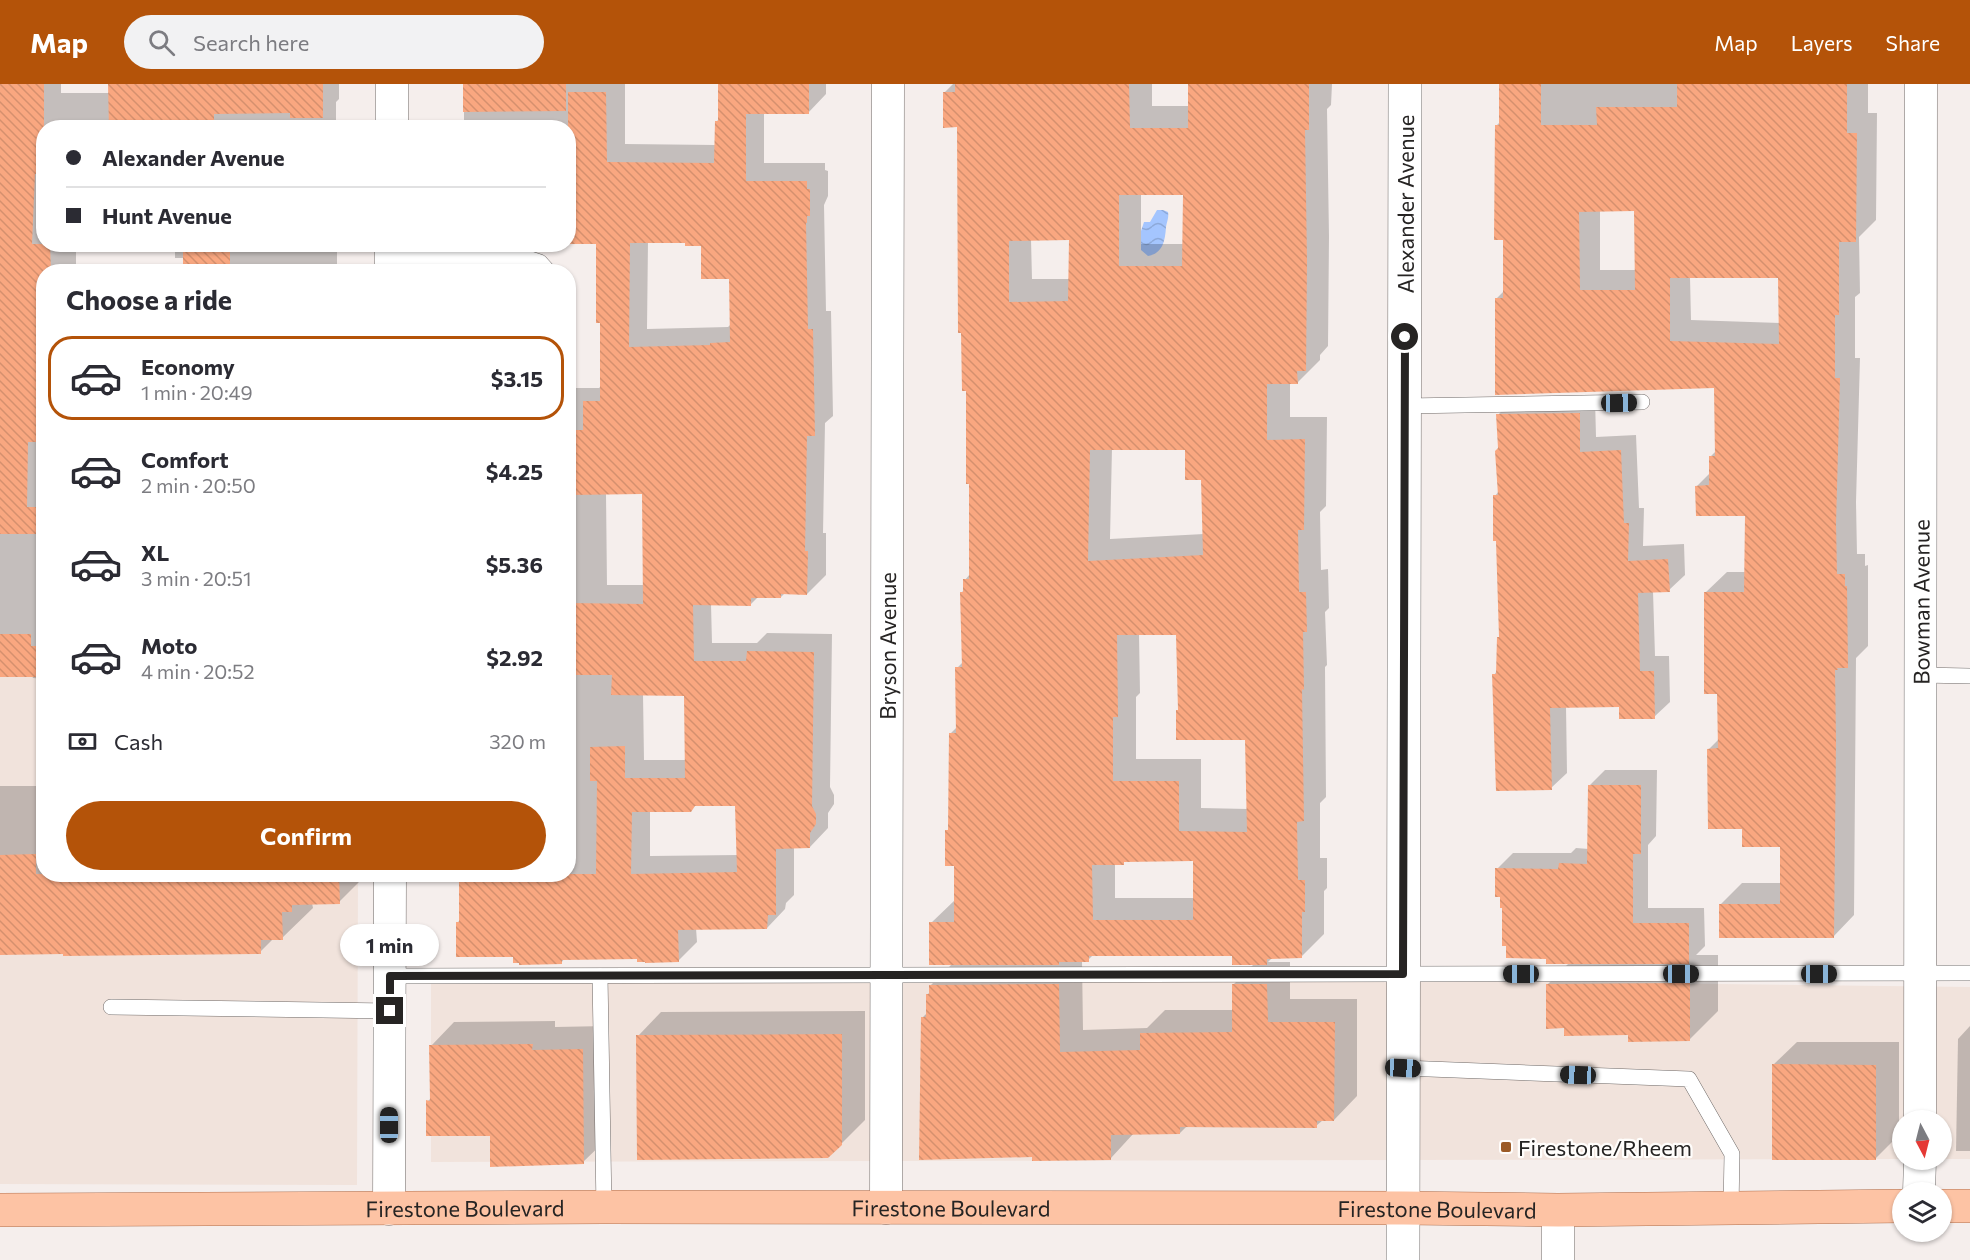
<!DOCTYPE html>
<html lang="en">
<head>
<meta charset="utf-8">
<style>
  body { margin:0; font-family:Commissioner,sans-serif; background:#f2f2f3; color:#2b2b33; height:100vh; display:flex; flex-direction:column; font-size:22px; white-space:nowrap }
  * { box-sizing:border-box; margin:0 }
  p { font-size:20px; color:#7c7c81 }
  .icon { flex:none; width:33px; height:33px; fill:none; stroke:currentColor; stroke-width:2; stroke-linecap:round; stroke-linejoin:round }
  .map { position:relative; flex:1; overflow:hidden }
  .drawer { position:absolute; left:36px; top:180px; width:540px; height:618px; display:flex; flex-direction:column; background:#fff; border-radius:24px; box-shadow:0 2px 4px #0004 }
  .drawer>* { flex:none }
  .top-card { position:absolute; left:36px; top:36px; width:540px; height:132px; border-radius:24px; box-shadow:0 2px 4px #0004; display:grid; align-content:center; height:132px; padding:0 30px; background:#fff }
  .needle { width:39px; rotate:173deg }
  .controls { position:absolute; left:1892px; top:1026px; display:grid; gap:12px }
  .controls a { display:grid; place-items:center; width:60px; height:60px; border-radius:50%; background:#fff; box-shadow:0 2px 4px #0004; font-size:30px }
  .end { position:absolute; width:27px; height:27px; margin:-14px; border:8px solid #262423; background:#fff; box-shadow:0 0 0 3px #fff }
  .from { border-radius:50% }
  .bubble { position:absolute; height:42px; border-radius:21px; background:#fff; box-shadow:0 2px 4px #0004; font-size:20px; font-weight:700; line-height:42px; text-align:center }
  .car { position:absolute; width:18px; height:36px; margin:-18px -9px; border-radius:8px; box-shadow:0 0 4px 2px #0007; background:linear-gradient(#222 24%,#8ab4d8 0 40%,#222 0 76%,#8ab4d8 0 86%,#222 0) }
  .top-card b { display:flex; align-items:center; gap:21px; height:57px; font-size:22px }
  .top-card b+b { border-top:2px solid #e1e1e2 }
  .top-card i { width:15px; height:15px; background:#2b2b33 }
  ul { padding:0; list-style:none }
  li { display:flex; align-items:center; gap:18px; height:84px; margin:0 12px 9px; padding:0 18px; border:3px solid transparent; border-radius:24px }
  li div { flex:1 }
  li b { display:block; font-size:22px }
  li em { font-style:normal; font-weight:700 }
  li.active { border-color:#b45309 }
  li>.icon { width:54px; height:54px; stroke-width:1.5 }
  h2 { padding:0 30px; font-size:27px; line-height:72px }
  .pay { display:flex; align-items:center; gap:15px; height:66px; padding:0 30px; font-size:22px }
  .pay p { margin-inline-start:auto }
  .action { display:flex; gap:12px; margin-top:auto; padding:12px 30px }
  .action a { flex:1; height:69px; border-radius:36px; background:#b45309; color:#fff; font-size:24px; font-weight:700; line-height:69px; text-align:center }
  header { display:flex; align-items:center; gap:36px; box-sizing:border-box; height:84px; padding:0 30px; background:#b45309; color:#fff }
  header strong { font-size:28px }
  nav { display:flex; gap:33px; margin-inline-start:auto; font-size:21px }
  .search { width:420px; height:54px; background:#f2f2f3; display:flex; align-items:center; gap:15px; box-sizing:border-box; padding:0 21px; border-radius:33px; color:#7c7c81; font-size:22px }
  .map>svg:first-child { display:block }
  .built { fill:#f1e3dc }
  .water { fill:url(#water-waves) }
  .shadow { fill:#0003; fill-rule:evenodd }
  .building { fill:url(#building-back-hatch); fill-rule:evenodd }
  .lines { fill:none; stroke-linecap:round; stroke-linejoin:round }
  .service-casing { stroke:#6f6a68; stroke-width:16 }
  .minor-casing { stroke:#6f6a68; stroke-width:33 }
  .tertiary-casing { stroke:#6f6a68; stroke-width:34 }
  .primary-casing { stroke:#b07150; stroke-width:34 }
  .service { stroke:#fff; stroke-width:15 }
  .minor { stroke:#fff; stroke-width:32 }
  .tertiary { stroke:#fff; stroke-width:33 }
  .primary { stroke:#fdc3a4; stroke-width:33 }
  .route { stroke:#262423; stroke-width:8 }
  .poi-dot { fill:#9b5a26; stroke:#fffdfb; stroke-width:2 }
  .labels { text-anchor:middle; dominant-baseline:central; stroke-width:4.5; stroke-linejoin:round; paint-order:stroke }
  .street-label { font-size:22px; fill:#262423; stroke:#fffdfb }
  .poi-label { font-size:22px; fill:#262423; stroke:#fffdfb; text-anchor:start }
</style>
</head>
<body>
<header>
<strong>Map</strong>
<div class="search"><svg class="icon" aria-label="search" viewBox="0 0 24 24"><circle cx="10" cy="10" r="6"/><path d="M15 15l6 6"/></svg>Search here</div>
<nav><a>Map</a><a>Layers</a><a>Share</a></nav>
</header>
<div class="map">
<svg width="1970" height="1176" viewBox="0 0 1970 1176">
  <defs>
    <pattern id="water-waves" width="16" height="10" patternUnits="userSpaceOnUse" patternTransform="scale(1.5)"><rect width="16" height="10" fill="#a4c5fe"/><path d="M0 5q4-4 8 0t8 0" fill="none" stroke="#8da9d9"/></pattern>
    <pattern id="building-back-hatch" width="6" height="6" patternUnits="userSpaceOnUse" patternTransform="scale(1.5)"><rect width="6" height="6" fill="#f9a780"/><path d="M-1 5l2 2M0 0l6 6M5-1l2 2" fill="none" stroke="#d5906e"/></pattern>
  </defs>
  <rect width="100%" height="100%" fill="#f5eeec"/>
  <g class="built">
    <polygon points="0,591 43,591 44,790 358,791 357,1101 0,1100"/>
    <polygon points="431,885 1970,903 1970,1075 1941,1075 1941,1036 1902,1036 1902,1075 431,1078"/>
  </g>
  <path class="water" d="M1157 126H1163L1168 128C1169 134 1167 137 1166 143 1165 157 1163 169 1148 172L1141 166V147L1144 138H1150Z"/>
  <g class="shadow">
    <polygon points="0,0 61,0 61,9 110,9 110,0 339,0 339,15 336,18 336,44 44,44 44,160 337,160 337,188 185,188 184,174 175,174 175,162 84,163 81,166 76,166 76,188 44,188 44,595 33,594 32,592 0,592"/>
    <path d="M464 0H625V60L716 61V38L720 34V0H826V10L808 29H764V79H825V86L828 87V112L824 121 826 227H831L833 332 825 339 823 449H826V491L807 510 785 509 781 513H758L750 521 711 520 712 559H757L767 549 832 550 830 703 834 711V720L828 729V744L810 763H794V811L786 819 785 825 767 844H696L697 858 678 877 638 873 565 874 561 879 514 871 457 839 461 835 568 790V304H599L602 301V237L598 159 568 44H464ZM648 157 686 158 702 160 730 193 731 240 728 243 647 245ZM606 409H644V501H607ZM643 610H686V676H644ZM697 720 736 721 738 771 650 772V726Z"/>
    <path d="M953 0H1152V22H1189V0H1332L1331 21 1327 25 1329 153 1328 262 1320 271V276L1297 299H1290V333H1327L1326 422 1320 428 1321 486 1328 485 1329 524 1325 528 1327 581 1325 583 1326 713 1320 719V774H1327V804L1324 807V850L1301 873H1273L1268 878H1290V915H1357V1012L1334 1036H1323L1316 1042H1187L1180 1049H1134L1111 1074 1034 1071 922 934 927 929V911L931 907V901L952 880 931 839 955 816V780L947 747 949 744 951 649 957 643V584L963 578 962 508 965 505V496L970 490V398L958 42 945 8ZM1141 110H1185L1184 160H1141ZM1070 154V195H1032L1031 155ZM1112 364H1186L1202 394 1204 450 1110 455ZM1139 550H1177L1180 624 1246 655 1248 725 1201 724V675H1136V613L1140 609ZM1194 775V814H1115V780L1123 779 1126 776ZM1094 870H1233L1255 879 1233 901V926H1165L1147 944 1083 946 1082 876H1088Z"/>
    <path d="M1500 0H1868V29H1877L1876 136 1859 153 1860 209 1855 213V274H1860L1856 418 1857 470H1865V482L1868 481V562L1856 574 1854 831 1833 853 1721 820 1742 799H1781V762L1743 743 1709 665 1719 655 1718 608 1705 509 1727 488H1746V430L1697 402 1711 388V372L1716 367 1715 302 1496 215 1505 206V154L1496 42 1500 38ZM1636 125 1637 186H1600V126ZM1690 193H1779L1780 239 1691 236Z"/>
    <polygon points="465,160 493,160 488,166 509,166 509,188 455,188 455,185 476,163 465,163"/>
    <polygon points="1595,314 1596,353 1636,351 1639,424 1644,424 1643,462 1684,460 1685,491 1669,506 1653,507 1655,572 1669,572 1670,618 1654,633 1621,622 1566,622 1567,689 1551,704 1494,591 1497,587 1500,552 1495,412 1499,407 1498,331 1513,315"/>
    <polygon points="1605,686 1657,686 1656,752 1648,761 1648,824 1704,824 1705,862 1696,871 1718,871 1718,927 1689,956 1566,943 1548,900 1569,879 1548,873 1504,823 1497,785 1513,769 1571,769 1576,764 1589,765 1589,702"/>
    <polygon points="0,702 44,702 44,790 367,790 339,818 312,819 313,824 282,854 274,854 260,868 0,869"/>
    <polygon points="865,927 865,1036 841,1060 638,952 661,928"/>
    <polygon points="555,937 555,943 606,942 607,1055 583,1078 491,1050 428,1017 431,1014 431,962 454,938"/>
    <polygon points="1970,942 1970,1067 1956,1067 1958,955"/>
    <polygon points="1797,958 1899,958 1899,1051 1875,1075 1773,981"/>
  </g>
  <g class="building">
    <polygon points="0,0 44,0 44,90 35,90 32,160 50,160 51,188 44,188 44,358 28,358 27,423 44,423 44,450 0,450"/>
    <polygon points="108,0 323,0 323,34 290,34 290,29 214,30 214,44 109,44"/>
    <polygon points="463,0 566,0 566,27 463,28"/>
    <path d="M718 0H809V30H746V97H807V105H810V132H807V139H806L808 245H813L815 352H807L805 467H808L807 511 781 510V514H751V522L693 521 694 577H746L747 567 814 568 812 722 816 730V740L810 749V764L776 765V831H768L767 845 678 846 679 878 645 879V878H637V875L562 876V880L519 881V879H513V873H456V838H459V790H596L597 697H590V663L625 662V694H685L684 612 611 611 612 591H568V519L643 520 642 410 572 411 571 377H568V346H583V317H600V239H596V160H568V8H606L607 78 714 79 715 37H718ZM630 159H685V162H701V195H729L730 258 710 259V261L629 263ZM695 722H735L737 788 631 790 632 728H691Z"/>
    <path d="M955 0H1129L1130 44H1188V0H1309V46H1305L1307 177 1306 287H1297L1298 300H1267V356L1305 355 1304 446H1298L1299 508H1306L1307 548H1303L1304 606 1302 605 1304 737 1297 738 1298 796H1305V828H1302V874L1267 875V881H1232V872H1089V878H1059V881H929V838H954V782H945V746H948L949 649H956L955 583H962L960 508H963V495H969V400H966V307H962L961 249H958L957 43 943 44V8H955ZM1119 111H1183L1182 182H1119ZM1069 156 1068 217 1009 218V157ZM1090 366H1185V396H1201L1203 471 1088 477ZM1117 551H1176L1178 626H1176V656H1245L1247 748 1179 747V697H1113V633H1118ZM1193 777V836H1093L1092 781H1124V778Z"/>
    <path d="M1499 0H1541V41H1597L1596 23H1677V0H1847V49H1857L1856 158H1839V231H1835V294H1840L1836 440 1837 490H1845V502H1847L1848 584H1837L1838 586H1835L1836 657 1834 854H1719V820H1780V763H1742V745H1708L1707 665 1718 664 1717 610H1704V508H1744L1745 432H1696L1695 402 1709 401V372H1715L1714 304 1495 311V214H1503V156H1494L1495 41H1499ZM1634 127 1635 206H1580L1579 128ZM1670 194H1778L1779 260 1670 257Z"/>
    <rect x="183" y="160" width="47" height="28"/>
    <polygon points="1580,329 1580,368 1621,366 1624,439 1629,439 1628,477 1668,475 1670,508 1638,509 1640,587 1654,587 1655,635 1619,635 1619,623 1550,624 1552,706 1496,707 1492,590 1496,590 1497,553 1499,553 1496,457 1493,457 1493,411 1498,411 1495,367 1498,364 1496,330"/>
    <polygon points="0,550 31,550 31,562 44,562 44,593 0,593"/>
    <polygon points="1588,701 1641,701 1641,770 1633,770 1633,839 1689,839 1689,880 1546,880 1546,875 1506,874 1506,862 1502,862 1502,824 1500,824 1500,813 1495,813 1495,784 1558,785 1559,779 1587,780"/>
    <polygon points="36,770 36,790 339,790 340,820 292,821 292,828 282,828 283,856 261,856 261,870 63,872 63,870 0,871 0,771"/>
    <polygon points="1690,899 1690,957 1628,958 1628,951 1564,952 1564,944 1546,945 1546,900"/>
    <polygon points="1059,900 1060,968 1140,966 1140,949 1232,948 1232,900 1267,900 1268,938 1335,938 1334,1037 1317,1037 1317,1044 1180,1043 1180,1050 1111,1051 1111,1076 1032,1077 1032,1073 919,1076 921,933 926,933 926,910 929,910 929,901"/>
    <polygon points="842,950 842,1061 828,1074 637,1076 636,951"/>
    <polygon points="533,960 532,966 583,965 584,1080 490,1083 490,1052 426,1052 426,1016 430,1017 429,961"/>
    <polygon points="1772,980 1876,981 1876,1076 1772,1076"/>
  </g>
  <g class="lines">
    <g class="service-casing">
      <g id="service">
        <polyline points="391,174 531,175 540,178 549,188"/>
        <polyline points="1405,322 1642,318"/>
        <polyline points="1920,591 1970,592"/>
        <polyline points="390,892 1970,889"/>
        <polyline points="600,892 604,1123"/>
        <polyline points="111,923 390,927"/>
        <polyline points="1403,984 1689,995 1732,1070 1731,1124"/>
      </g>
    </g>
    <g class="minor-casing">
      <g id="minor">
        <polyline points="392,44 392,0"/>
        <polyline points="391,188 391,160"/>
        <path id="s1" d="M1920 1036 1921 0"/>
        <polyline points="1919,1108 1920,1076"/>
        <path id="s2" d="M886 1124 888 0"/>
        <polyline points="389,1125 390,790"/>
        <polyline points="1558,1126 1558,1176"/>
      </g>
    </g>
    <g class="tertiary-casing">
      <g id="tertiary">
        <path id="s3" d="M1403 1176 1405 0"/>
      </g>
    </g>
    <g class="primary-casing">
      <g id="primary">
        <polyline points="1941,1122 1970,1122"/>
        <path id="s4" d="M0 1126 604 1123 1404 1124 1558 1126 1902 1122"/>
      </g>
    </g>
    <use href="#service" class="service"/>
    <use href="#minor" class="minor"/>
    <use href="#tertiary" class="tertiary"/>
    <use href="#primary" class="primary"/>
  </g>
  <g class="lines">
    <polyline class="route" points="390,927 390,892 1403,890 1405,253"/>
  </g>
  <rect class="poi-dot" x="1500" y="1057" width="12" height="12" rx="3"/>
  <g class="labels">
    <g class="street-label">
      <text stroke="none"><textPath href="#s3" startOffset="1056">Alexander Avenue</textPath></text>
      <text stroke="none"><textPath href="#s1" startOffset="518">Bowman Avenue</textPath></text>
      <text stroke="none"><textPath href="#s2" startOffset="562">Bryson Avenue</textPath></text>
      <text stroke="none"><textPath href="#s4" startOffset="465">Firestone Boulevard</textPath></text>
      <text stroke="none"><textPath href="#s4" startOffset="951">Firestone Boulevard</textPath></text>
      <text stroke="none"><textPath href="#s4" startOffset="1437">Firestone Boulevard</textPath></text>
    </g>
    <g class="poi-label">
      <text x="1518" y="1063">Firestone/Rheem</text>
    </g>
  </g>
</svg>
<div class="controls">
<a><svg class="needle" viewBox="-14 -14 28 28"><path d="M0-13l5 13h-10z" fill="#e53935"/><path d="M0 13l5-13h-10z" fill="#7c7c81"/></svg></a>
<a><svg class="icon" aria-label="layers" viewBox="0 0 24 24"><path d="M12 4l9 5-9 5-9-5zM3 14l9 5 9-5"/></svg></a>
</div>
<i class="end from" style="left:1405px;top:253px"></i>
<i class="end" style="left:390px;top:927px"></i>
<div class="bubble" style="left:340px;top:840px;width:99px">1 min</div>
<i class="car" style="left:1619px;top:319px;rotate:89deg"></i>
<i class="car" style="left:1521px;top:890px;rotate:270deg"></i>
<i class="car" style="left:1681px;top:890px;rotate:90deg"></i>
<i class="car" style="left:1819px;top:890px;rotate:90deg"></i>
<i class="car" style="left:1403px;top:984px;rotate:93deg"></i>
<i class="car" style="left:1578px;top:991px;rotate:272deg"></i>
<i class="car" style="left:389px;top:1041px;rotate:0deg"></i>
<div class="top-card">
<b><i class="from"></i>Alexander Avenue</b>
<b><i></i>Hunt Avenue</b>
</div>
<section class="drawer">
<h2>Choose a ride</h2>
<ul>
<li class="active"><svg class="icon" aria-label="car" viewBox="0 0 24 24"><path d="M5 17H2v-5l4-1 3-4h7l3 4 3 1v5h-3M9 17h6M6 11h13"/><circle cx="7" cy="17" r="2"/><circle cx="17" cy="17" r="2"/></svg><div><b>Economy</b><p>1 min · 20:49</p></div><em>$3.15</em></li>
<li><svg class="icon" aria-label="car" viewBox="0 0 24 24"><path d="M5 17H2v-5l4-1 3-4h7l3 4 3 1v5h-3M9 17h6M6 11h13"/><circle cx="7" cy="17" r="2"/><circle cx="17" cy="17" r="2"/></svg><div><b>Comfort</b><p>2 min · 20:50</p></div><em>$4.25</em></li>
<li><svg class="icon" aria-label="car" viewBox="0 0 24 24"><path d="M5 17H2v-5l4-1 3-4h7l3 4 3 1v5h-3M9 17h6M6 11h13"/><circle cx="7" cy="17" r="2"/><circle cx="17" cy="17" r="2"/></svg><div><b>XL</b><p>3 min · 20:51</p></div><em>$5.36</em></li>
<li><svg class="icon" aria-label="car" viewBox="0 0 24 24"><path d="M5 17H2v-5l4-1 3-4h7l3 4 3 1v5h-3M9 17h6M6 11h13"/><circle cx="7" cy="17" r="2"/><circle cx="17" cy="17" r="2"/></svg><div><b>Moto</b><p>4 min · 20:52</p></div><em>$2.92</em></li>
</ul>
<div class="pay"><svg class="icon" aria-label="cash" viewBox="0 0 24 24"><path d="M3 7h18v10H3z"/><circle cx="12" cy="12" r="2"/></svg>Cash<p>320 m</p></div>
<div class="action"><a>Confirm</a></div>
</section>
</div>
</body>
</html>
